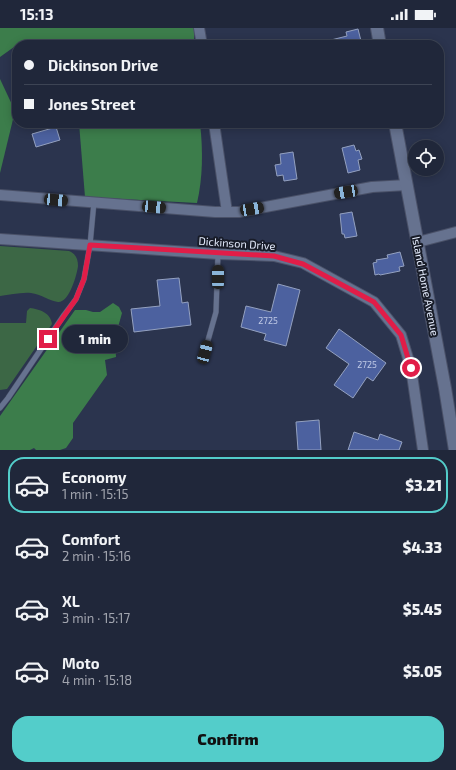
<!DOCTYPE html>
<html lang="en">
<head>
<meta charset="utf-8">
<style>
  body { margin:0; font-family:"Exo 2",sans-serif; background:#282f42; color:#f1f3f6; height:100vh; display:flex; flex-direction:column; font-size:15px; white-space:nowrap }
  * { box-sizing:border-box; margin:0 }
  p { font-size:13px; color:#a2a5af }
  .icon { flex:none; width:22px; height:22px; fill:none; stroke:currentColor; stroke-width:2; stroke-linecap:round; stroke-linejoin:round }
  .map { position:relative; height:422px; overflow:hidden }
  .drawer { display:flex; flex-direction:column; background:#20273a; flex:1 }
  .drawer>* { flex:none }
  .banner { position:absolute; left:12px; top:12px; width:432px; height:88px; border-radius:16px; box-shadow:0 2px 10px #0003,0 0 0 1px #3d4454; display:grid; align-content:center; height:88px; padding:0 12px; background:#20273a }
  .controls { position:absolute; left:408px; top:112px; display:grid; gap:8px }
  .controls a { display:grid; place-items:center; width:36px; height:36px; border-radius:50%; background:#20273a; box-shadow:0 2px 10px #0003,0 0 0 1px #3d4454; font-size:20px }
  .end { position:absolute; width:18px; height:18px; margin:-9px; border:5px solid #e11d48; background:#fff; box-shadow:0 0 0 2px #fff }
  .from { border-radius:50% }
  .bubble { position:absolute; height:28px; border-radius:14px; background:#20273a; box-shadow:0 2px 10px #0003,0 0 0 1px #3d4454; font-size:13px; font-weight:800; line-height:28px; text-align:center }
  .car { position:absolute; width:12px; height:24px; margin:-12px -6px; border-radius:5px; box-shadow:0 0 3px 1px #0007; background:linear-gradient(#222 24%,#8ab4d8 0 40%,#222 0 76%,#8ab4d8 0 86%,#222 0) }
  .banner b { display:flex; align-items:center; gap:14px; height:38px; font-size:15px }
  .banner b+b { border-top:1px solid #3d4454 }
  .banner i { width:10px; height:10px; background:#f1f3f6 }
  ul { padding:7px 0 0; list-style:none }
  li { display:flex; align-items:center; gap:12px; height:56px; margin:0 8px 6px; padding:0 4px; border:2px solid transparent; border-radius:16px }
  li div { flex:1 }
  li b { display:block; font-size:15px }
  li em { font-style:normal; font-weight:800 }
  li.on { border-color:#53cdca }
  li>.icon { width:36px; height:36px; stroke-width:1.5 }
  .button { display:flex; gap:8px; margin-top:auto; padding:8px 12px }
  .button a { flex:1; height:46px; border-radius:16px; background:#53cdca; color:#111; font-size:16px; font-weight:800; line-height:46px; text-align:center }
  .status { display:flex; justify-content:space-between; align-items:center; height:28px; padding:0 20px; background:#20273a; direction:ltr }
  .status svg { height:11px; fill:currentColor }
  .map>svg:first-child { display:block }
  .green { fill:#3c6745 }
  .forest { fill:#3c7d4b }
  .building { fill:#4c619f; stroke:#94a1c0 }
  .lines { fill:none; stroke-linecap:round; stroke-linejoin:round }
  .service-casing { stroke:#4a5168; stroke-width:6 }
  .minor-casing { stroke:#4a5168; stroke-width:12 }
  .tertiary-casing { stroke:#4a5168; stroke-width:14 }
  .service { stroke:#66728f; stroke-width:5 }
  .minor { stroke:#66728f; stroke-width:10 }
  .tertiary { stroke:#66728f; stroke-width:12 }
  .route { stroke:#e11d48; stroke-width:5 }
  .labels { text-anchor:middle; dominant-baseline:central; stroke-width:4; stroke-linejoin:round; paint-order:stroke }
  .number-label { font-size:9px; fill:#bfc9e6 }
  .street-label { font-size:11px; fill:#e5ecfd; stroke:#181c28 }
</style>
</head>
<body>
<div class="status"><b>15:13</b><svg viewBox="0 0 49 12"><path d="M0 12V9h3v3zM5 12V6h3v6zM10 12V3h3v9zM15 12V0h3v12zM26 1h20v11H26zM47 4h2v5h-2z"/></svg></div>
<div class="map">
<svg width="456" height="422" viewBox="0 0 456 422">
  <rect width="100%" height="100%" fill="#2b344e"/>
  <g class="green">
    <path d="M0 218 69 223C76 226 78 231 78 238 77 247 69 275 58 274 49 273 41 266 31 265 21 264 10 267 0 268Z"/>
    <path d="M30 280C39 281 51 285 52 296L7 361 0 362V295H26L27 283Z"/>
  </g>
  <g class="forest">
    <polygon points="0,0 194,0 194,17 17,17 17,25 14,19 0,29"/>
    <polygon points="0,51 15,83 0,145"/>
    <path d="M79 95H200C203 122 203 149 197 175L85 169Z"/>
    <polygon points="113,275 119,279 122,285 115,310 116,329 105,332 107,347 73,395 73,410 66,420 60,422 36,422 34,420 30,422 0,422 0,388 75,282 86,282 93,284 100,284"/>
  </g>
  <g class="building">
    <polygon points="358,1 362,17 323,17 323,14 347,8 346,4"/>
    <polygon points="56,99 60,112 36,119 32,106"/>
    <polygon points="354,117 356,123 359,122 362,131 358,132 360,142 348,145 342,120"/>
    <polygon points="293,124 297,151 284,153 283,147 277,148 275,137 281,136 280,126"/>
    <polygon points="352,184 357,208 345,210 344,206 342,206 340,186"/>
    <polygon points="400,224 404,238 399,239 400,243 380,247 379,246 375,247 373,235 377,234 376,232 388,230 387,227"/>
    <polygon points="179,250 182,275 188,274 191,297 134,304 131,281 160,278 157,252"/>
    <polygon points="278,256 300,262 286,318 264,312 266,306 241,299 246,278 271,284"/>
    <polygon points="339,301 386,335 373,353 367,349 353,370 334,357 349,336 326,320"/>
    <polygon points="319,392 321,422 298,422 296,394"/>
    <polygon points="354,404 378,412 380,406 402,414 399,422 348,422"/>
  </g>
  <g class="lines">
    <g class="service-casing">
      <g id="service">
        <polyline points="205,323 216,284 218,226"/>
        <polyline points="0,380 8,370 64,287 76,271 84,251 90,217 94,174"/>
      </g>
    </g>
    <g class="minor-casing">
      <g id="minor">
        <polyline points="199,0 202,17"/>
        <polyline points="214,95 227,184"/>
        <polyline points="0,167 215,184 239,184 372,159 407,157"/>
        <polyline points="0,211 218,226 274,228 303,235 374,274 401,307 411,340 423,422"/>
        <polyline points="418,214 456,204"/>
      </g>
    </g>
    <g class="tertiary-casing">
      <g id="tertiary">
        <polyline points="377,0 380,17"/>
        <polyline points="395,95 445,360 455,422"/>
      </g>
    </g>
    <use href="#service" class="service"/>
    <use href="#minor" class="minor"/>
    <use href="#tertiary" class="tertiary"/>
  </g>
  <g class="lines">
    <polyline class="route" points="48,311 76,271 84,251 90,217 274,228 303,236 374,274 401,307 411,340"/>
  </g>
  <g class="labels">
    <g class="number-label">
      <text x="268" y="292">2725</text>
      <text x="367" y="336">2725</text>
    </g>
    <g class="street-label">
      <text transform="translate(237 215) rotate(4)">Dickinson Drive</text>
      <text transform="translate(426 258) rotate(79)">Island Home Avenue</text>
    </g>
  </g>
</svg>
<div class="controls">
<a><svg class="icon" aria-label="locate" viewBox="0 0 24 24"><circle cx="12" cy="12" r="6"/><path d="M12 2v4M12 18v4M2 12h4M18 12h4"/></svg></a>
</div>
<i class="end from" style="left:411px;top:340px"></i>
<i class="end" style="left:48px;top:311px"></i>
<div class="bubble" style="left:62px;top:297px;width:66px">1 min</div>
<i class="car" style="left:346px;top:164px;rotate:260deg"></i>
<i class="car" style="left:56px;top:172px;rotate:95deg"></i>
<i class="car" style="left:154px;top:179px;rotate:95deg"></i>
<i class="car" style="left:252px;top:181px;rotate:80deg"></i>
<i class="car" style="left:218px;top:249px;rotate:0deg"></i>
<i class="car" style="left:205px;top:324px;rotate:15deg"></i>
<div class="banner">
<b><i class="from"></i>Dickinson Drive</b>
<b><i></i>Jones Street</b>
</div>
</div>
<section class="drawer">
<ul>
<li class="on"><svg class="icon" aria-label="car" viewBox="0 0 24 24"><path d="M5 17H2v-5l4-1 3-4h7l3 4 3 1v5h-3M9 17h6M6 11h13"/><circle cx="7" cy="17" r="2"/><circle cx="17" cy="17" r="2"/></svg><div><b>Economy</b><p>1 min · 15:15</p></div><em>$3.21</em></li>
<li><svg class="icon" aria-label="car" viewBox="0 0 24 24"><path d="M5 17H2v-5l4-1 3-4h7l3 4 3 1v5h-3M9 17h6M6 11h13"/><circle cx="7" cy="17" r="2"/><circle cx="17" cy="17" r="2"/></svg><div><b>Comfort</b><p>2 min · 15:16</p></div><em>$4.33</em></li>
<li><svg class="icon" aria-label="car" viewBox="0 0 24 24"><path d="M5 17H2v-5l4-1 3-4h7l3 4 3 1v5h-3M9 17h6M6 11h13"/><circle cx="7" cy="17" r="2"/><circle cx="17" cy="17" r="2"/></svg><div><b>XL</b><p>3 min · 15:17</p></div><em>$5.45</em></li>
<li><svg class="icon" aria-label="car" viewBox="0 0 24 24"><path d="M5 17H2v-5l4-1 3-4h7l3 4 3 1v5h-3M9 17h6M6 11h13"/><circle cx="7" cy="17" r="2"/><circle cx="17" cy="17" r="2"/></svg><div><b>Moto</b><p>4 min · 15:18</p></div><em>$5.05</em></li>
</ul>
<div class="button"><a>Confirm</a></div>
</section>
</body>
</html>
